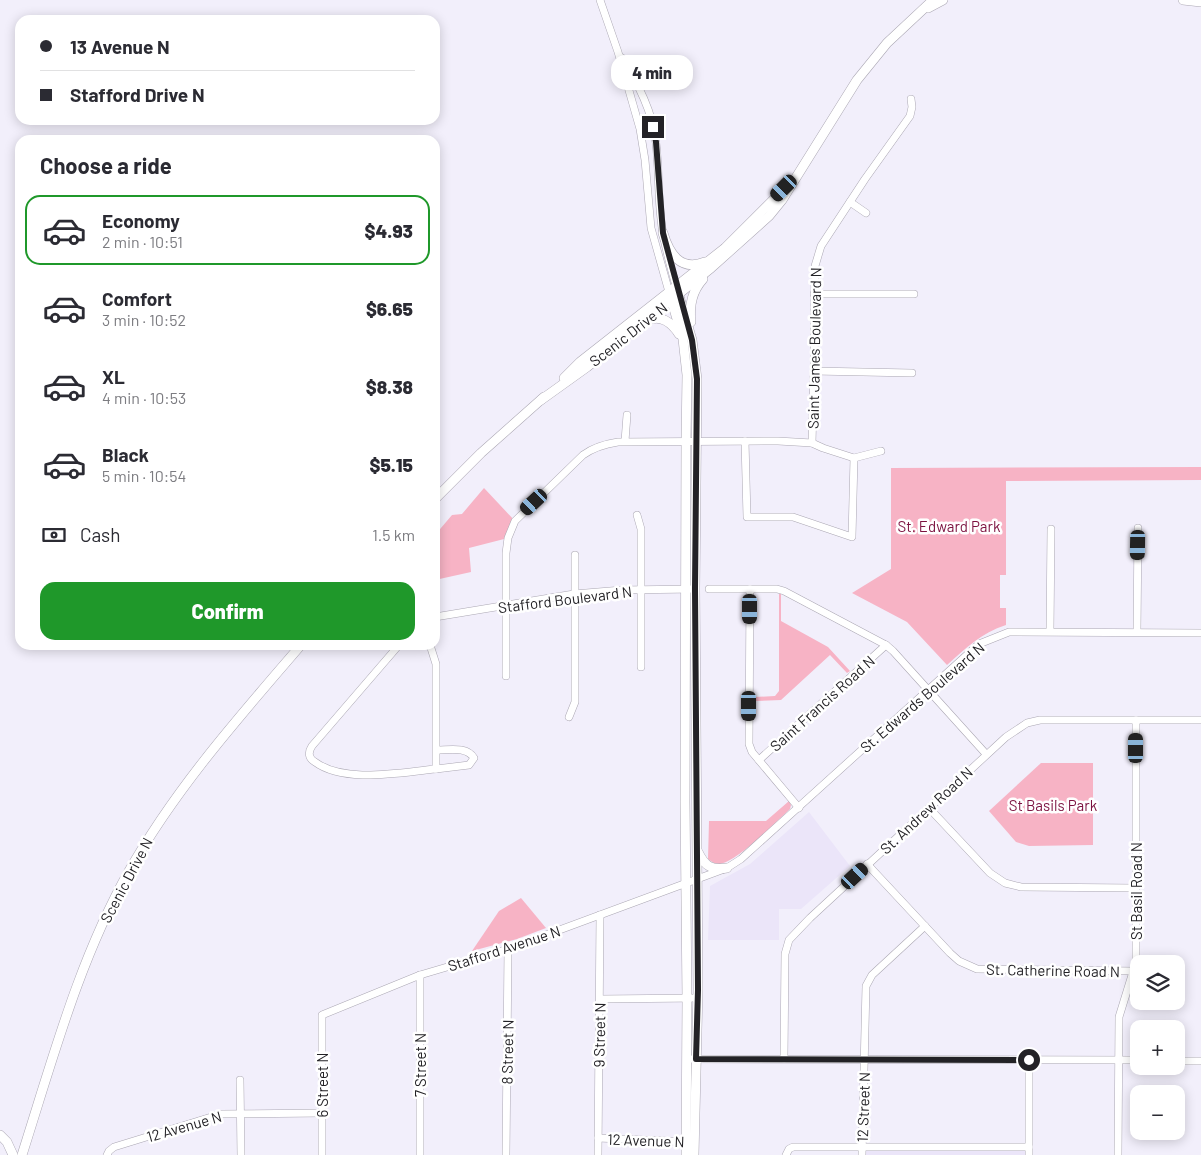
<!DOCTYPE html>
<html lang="en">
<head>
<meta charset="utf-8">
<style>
  body { margin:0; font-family:Barlow,sans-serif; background:#f2f2f3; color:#2b2b33; height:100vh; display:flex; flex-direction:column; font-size:19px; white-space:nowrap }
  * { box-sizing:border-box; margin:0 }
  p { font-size:16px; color:#7c7c81 }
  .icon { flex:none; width:28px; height:28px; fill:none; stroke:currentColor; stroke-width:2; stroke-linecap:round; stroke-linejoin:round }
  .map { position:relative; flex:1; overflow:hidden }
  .details { position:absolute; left:15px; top:135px; width:425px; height:515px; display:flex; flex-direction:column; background:#fff; border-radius:15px; box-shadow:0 2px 12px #0003 }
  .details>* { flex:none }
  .guide { position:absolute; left:15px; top:15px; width:425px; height:110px; border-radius:15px; box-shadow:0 2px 12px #0003; display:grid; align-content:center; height:110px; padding:0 25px; background:#fff }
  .controls { position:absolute; left:1130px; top:955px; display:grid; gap:10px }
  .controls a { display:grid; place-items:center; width:55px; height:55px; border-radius:10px; background:#fff; box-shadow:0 2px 12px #0003; font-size:25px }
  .end { position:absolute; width:22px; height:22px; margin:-11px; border:6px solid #232226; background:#fff; box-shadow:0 0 0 2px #fff }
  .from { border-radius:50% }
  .bubble { position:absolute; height:35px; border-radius:15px; background:#fff; box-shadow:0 2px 12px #0003; font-size:16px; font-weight:800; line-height:35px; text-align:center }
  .car { position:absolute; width:15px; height:30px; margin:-15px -8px; border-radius:6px; box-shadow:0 0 4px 1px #0007; background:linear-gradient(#222 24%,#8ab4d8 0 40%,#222 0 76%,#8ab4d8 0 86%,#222 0) }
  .guide b { display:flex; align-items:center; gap:18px; height:48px; font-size:19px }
  .guide b+b { border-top:1px solid #e1e1e2 }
  .guide i { width:12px; height:12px; background:#2b2b33 }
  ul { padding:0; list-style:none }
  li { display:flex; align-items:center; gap:15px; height:70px; margin:0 10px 8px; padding:0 15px; border:2px solid transparent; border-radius:15px }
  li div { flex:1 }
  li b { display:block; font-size:19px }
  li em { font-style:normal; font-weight:800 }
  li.on { border-color:#1f982a }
  li>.icon { width:45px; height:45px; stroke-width:1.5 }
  h2 { padding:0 25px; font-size:22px; line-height:60px }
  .pay { display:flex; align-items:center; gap:12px; height:55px; padding:0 25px; font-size:19px }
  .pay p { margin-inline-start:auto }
  .primary-button { display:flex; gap:10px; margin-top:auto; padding:10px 25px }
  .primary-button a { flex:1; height:58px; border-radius:15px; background:#1f982a; color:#fff; font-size:20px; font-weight:800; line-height:58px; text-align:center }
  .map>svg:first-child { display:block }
  .built { fill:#ebe5f9 }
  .green { fill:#f7b3c5 }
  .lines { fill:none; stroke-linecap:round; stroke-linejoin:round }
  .minor-casing { stroke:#aba7b3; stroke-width:8 }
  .major-casing { stroke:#aba7b3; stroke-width:10 }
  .minor { stroke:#fff; stroke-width:7 }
  .major { stroke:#fff; stroke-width:9 }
  .route { stroke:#232226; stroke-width:6 }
  .labels { text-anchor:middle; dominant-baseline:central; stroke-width:5; stroke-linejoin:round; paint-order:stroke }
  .street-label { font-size:15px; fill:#232226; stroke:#fff }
  .park-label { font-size:15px; fill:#7c1240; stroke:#fff }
</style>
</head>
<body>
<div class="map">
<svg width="1201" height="1155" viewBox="0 0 1201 1155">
  <rect width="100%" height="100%" fill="#f2effb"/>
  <g class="built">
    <polygon points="809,812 850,866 801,909 779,909 779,940 708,940 710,886 750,864"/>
    <rect x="862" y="1147" width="167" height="8"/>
  </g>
  <g class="green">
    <path d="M1201 467V480L1006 481V575H1000V608H1006V625C981 633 966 648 947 665L907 622 852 593 891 569V468Z"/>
    <polygon points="484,488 515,521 508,538 469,548 471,572 435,580 435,535 452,515 462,514"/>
    <polygon points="779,594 781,594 781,621 828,647 850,671 847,673 830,655 781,700 755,701 755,697 775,696 779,691"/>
    <polygon points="1041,763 1093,763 1093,845 1029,846 1016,842 989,811"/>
    <path d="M789 801 791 805 790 809C776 822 736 863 719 864 715 864 712 862 708 859L709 821H766Z"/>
    <polygon points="521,898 546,928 517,939 472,951 499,911"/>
  </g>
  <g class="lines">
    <g class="minor-casing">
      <g id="minor">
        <polyline points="600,0 618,52 640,129 645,160 651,228 669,292"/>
        <path d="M622 58C638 84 653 112 656 143 659 168 658 194 661 219 663 242 670 264 676 286"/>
        <polyline points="850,202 866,213"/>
        <polyline points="814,294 914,294"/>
        <polyline points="814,371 912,373"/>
        <polyline points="625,441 627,415"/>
        <polyline points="745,441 747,517 793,517 852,537 854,458"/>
        <polyline points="812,443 814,371 815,266 821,246 865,179 910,116 912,107 911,99"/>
        <polyline points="637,515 641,529 641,667"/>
        <polyline points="709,589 777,589 784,591 886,645 893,651 986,754"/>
        <polyline points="750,589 749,744 752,752 799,808"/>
        <polyline points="435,617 574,594 622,590 695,589"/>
        <polyline points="1050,631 1051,529"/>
        <polyline points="1137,632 1138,528"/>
        <path d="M399 645 312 746C308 752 308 758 315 762 345 784 401 772 436 769V664L430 645"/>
        <path d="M506 676V553L508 538 515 521 583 455C594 447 605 444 618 442L778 441 812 443 823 448 854 458 881 451"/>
        <polyline points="569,717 575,702 575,555"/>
        <polyline points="759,760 886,645"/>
        <path d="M436 769 469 765 474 758C467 746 449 750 437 750"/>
        <polyline points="929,808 990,873 1005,883 1021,887 1135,888"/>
        <polyline points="867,864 950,953 959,961 977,969 1133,971"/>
        <polyline points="600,999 698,998"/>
        <polyline points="687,1059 1139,1060"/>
        <polyline points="784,1059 785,954 789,940 810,918 1006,737 1027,723 1040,720 1201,720"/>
        <polyline points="1176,1061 1201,1061"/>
        <polyline points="240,1080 241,1155"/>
        <polyline points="598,1138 690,1142"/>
        <polyline points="107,1155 109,1151 114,1147 221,1114 322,1113"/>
        <polyline points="322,1155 322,1015 420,975 508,949 727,868 741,859 979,644 1009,632 1201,633"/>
        <polyline points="420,1155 420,975"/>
        <polyline points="506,1155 508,949"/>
        <polyline points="598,1155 600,915"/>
        <polyline points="786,1155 789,1149 793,1147 1029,1147"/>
        <polyline points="862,1155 866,986 872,975 925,926"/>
        <polyline points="1029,1155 1029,1060"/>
        <polyline points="1118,1155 1119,1017 1136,962 1136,720"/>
      </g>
    </g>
    <g class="major-casing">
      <g id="major">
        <polyline points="1183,0 1201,2"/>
        <polyline points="928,8 943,0"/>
        <path d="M663 233C669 253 680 272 705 262"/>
        <polyline points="676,286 692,340 697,379 695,589 698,989 694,1155"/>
        <polyline points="669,292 683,339 687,375 686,442 685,802 687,999 686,1155"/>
        <path d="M646 321C660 313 672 323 679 334"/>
        <path d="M691 322C689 306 692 291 703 279"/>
        <polyline points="564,378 580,362 725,248 785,188"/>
        <polyline points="541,400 587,367 711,268 769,216 782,200 857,80 887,43 933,0"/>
        <polyline points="435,499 481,453 544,397"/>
        <path d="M698 852C705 867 712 870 727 868"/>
        <polyline points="0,1135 7,1142 13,1155"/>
        <path d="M22 1155C53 1058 79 960 129 871 176 788 239 717 301 645"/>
      </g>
    </g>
    <use href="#minor" class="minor"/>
    <use href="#major" class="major"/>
  </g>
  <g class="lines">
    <polyline class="route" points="653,127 656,142 663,233 692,340 697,379 695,589 698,990 696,1059 1029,1060"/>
  </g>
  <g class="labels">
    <g class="street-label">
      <text transform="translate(628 334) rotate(-38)">Scenic Drive N</text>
      <text transform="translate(814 348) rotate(-89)">Saint James Boulevard N</text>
      <text transform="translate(565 599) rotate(-7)">Stafford Boulevard N</text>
      <text transform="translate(922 697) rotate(-41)">St. Edwards Boulevard N</text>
      <text transform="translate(822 703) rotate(-42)">Saint Francis Road N</text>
      <text transform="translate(926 810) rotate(-43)">St. Andrew Road N</text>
      <text transform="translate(126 880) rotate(-62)">Scenic Drive N</text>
      <text transform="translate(1136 891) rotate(-90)">St Basil Road N</text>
      <text transform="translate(504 948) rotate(-18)">Stafford Avenue N</text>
      <text transform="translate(1053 970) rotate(1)">St. Catherine Road N</text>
      <text transform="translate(599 1035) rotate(-89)">9 Street N</text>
      <text transform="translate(507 1052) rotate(-89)">8 Street N</text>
      <text transform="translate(420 1065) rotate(-90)">7 Street N</text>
      <text transform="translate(322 1085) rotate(-90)">6 Street N</text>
      <text transform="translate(863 1107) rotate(-88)">12 Street N</text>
      <text transform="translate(184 1126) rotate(-16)">12 Avenue N</text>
      <text transform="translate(646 1140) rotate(2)">12 Avenue N</text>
    </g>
    <g class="park-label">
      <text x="949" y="526">St. Edward Park</text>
      <text x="1053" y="805">St Basils Park</text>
    </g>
  </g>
</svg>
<div class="controls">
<a><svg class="icon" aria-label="layers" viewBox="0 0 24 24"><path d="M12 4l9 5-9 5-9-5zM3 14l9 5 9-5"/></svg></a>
<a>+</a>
<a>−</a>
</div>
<i class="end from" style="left:1029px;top:1060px"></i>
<i class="end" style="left:653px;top:127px"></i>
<div class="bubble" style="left:611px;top:55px;width:82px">4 min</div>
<i class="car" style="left:784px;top:188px;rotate:225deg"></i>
<i class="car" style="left:534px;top:502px;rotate:227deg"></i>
<i class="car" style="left:1138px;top:545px;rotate:181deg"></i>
<i class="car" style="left:750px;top:609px;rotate:180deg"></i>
<i class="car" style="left:749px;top:706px;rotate:180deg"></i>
<i class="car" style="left:1136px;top:748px;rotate:0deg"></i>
<i class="car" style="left:855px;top:876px;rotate:47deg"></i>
<div class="guide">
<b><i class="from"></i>13 Avenue N</b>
<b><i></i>Stafford Drive N</b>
</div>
<section class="details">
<h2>Choose a ride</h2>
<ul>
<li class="on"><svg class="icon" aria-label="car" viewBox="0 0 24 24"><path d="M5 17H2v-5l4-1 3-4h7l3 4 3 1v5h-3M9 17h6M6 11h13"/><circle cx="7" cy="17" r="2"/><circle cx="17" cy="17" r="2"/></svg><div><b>Economy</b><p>2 min · 10:51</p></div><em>$4.93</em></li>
<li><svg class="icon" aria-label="car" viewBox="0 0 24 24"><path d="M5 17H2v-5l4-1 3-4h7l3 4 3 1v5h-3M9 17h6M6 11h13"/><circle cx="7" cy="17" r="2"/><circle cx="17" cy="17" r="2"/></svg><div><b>Comfort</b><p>3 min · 10:52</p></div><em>$6.65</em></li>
<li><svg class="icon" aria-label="car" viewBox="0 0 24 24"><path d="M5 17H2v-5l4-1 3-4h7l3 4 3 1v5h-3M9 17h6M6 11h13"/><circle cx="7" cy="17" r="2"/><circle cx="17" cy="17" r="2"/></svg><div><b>XL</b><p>4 min · 10:53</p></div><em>$8.38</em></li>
<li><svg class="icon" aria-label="car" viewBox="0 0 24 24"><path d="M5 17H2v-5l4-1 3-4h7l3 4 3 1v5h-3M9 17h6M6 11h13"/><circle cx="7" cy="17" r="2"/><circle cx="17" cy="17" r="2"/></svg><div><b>Black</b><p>5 min · 10:54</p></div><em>$5.15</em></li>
</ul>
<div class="pay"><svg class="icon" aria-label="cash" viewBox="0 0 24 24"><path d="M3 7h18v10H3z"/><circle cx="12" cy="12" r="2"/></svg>Cash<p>1.5 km</p></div>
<div class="primary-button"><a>Confirm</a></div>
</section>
</div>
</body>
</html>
